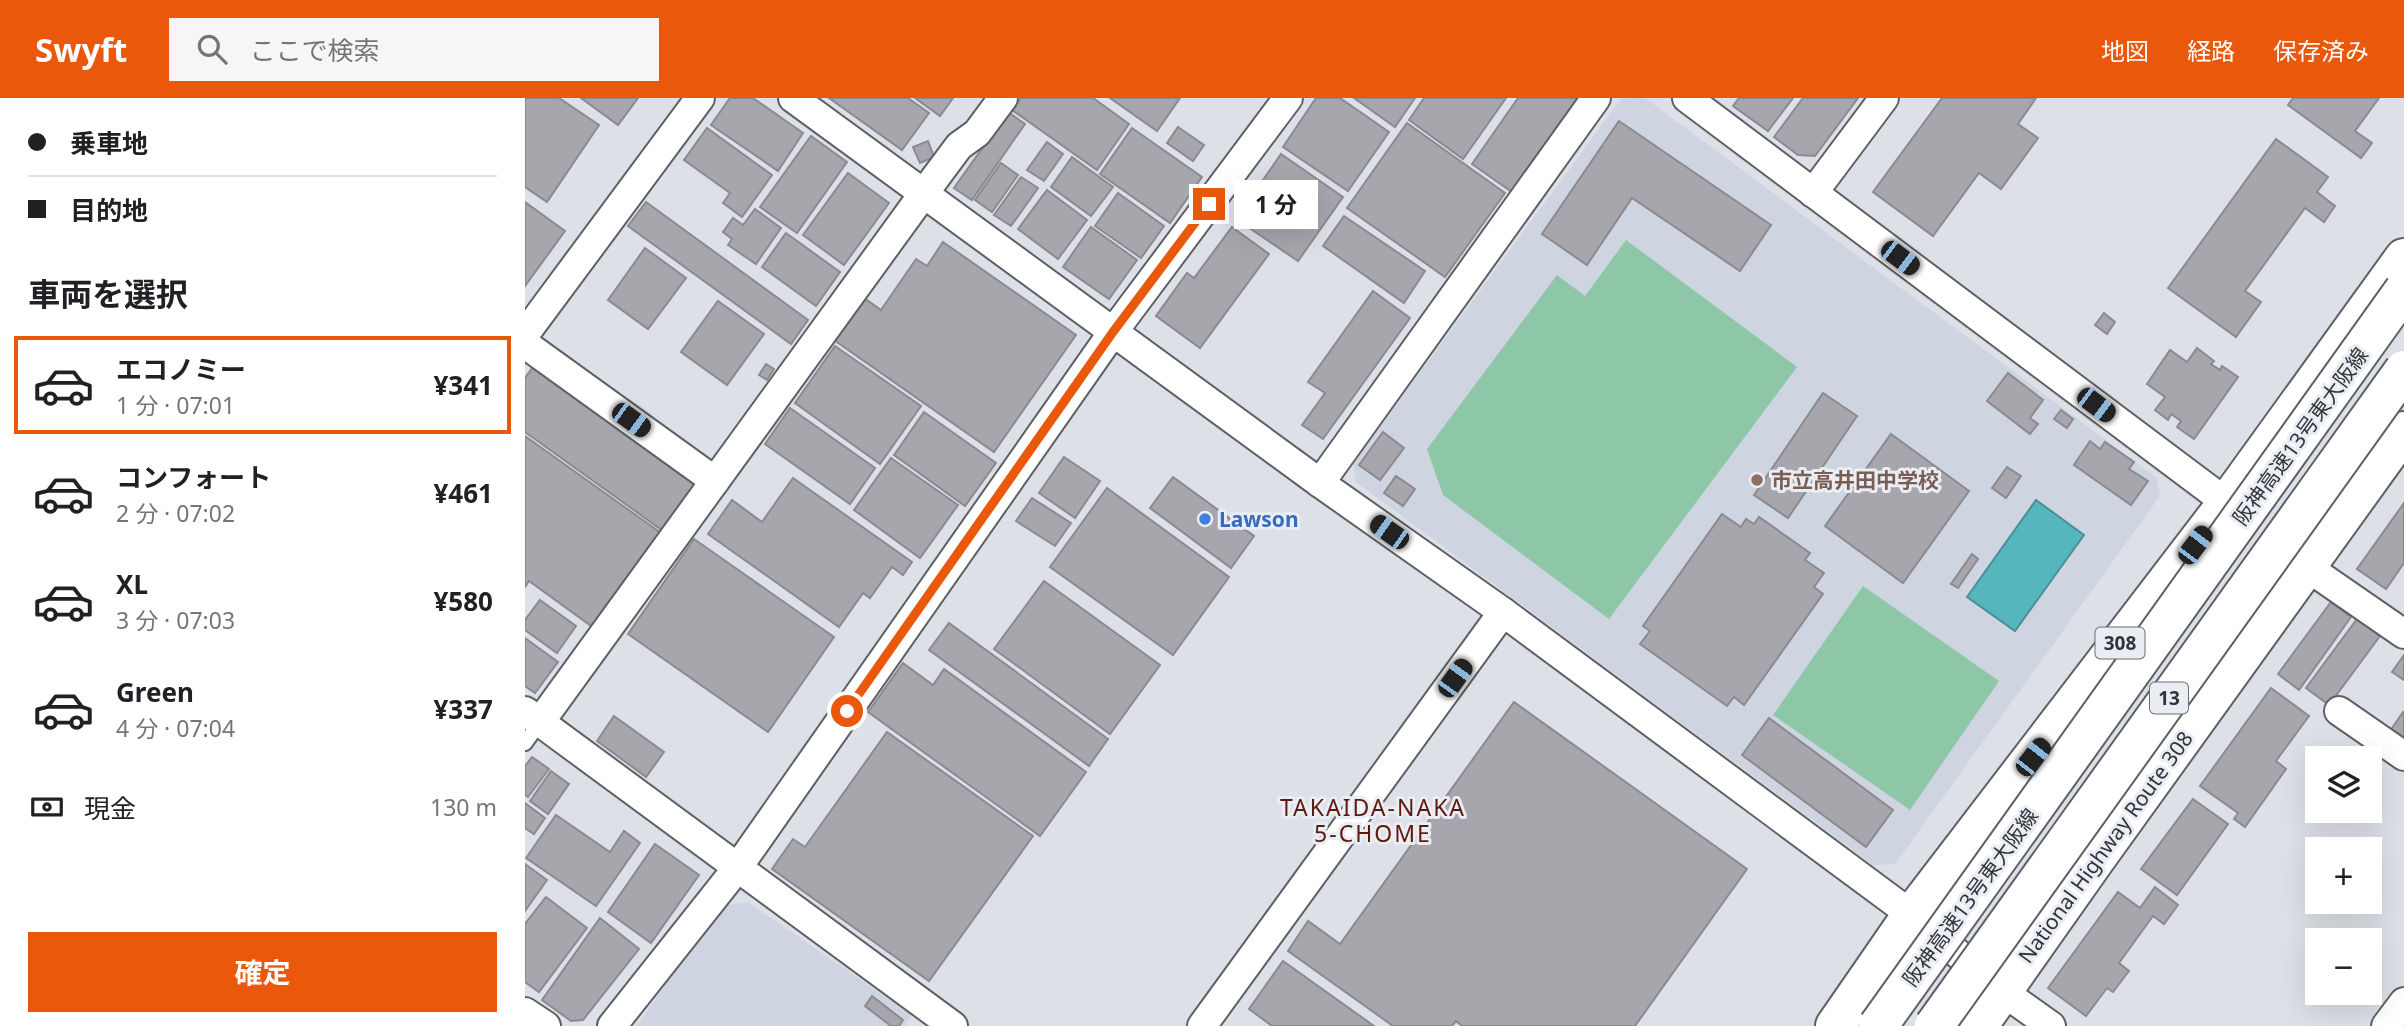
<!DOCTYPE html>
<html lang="ja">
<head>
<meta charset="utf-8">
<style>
  body { margin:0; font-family:"Noto Sans","Noto Sans JP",sans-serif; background:#f6f6f6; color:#202124; height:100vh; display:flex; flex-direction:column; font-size:26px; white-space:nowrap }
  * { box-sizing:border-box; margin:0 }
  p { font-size:23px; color:#757577 }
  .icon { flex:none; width:38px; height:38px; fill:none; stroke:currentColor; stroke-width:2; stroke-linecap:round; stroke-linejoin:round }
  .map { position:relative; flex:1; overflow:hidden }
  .side { display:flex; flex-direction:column; background:#fff; width:525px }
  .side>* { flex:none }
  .guide { display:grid; align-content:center; height:154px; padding:0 28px; background:#fff }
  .controls { position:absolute; left:1780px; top:648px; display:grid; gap:14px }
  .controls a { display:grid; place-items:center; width:77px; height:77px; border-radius:0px; background:#fff; box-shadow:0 7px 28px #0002; font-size:35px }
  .end { position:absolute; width:32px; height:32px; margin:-16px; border:9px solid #ea580c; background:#fff; box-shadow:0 0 0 4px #fff }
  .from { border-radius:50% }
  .bubble { position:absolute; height:49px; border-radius:0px; background:#fff; box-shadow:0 7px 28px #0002; font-size:23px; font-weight:700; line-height:49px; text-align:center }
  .car { position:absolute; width:21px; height:42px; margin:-21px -10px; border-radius:9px; box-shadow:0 0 5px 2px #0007; background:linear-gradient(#222 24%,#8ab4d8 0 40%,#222 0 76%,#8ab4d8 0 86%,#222 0) }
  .guide b { display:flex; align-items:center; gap:24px; height:66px; font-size:26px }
  .guide b+b { border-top:2px solid #e0e0e0 }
  .guide i { width:18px; height:18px; background:#202124 }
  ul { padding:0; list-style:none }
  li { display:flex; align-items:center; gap:21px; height:98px; margin:0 14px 10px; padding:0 14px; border:4px solid transparent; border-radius:0px }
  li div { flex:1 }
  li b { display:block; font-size:26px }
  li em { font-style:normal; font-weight:700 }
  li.active { border-color:#ea580c }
  li>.icon { width:63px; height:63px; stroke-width:1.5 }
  h2 { padding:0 28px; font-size:32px; line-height:84px }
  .pay { display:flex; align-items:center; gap:18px; height:77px; padding:0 28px; font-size:26px }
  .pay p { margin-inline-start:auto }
  .action { display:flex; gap:14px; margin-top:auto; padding:14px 28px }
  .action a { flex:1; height:80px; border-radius:0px; background:#ea580c; color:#fff; font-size:28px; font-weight:700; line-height:80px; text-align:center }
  header { display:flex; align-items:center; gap:42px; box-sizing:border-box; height:98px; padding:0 35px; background:#ea580c; color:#fff }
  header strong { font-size:33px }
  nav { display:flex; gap:38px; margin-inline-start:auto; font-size:24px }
  .search { width:490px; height:63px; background:#f6f6f6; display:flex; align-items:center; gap:18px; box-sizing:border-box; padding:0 24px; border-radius:0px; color:#757577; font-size:26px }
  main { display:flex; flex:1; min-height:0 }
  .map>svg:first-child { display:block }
  .built { fill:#ced5e1 }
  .green { fill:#8dc7a7 }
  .water { fill:#55b6be; stroke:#4b8f96; stroke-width:2 }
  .building { fill:#a7a6ac; stroke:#8b8a90; stroke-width:2 }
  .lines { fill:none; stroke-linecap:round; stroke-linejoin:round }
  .lane-casing { stroke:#5d6065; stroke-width:18 }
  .street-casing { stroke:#5d6065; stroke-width:32 }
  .highway-casing { stroke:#5d6065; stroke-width:42 }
  .lane { stroke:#fff; stroke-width:14 }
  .street { stroke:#fff; stroke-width:28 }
  .highway { stroke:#fff; stroke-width:38 }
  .highway-bridge-casing { stroke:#5d6065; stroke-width:42; stroke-linecap:butt }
  .highway-bridge { stroke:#fff; stroke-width:38 }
  .route { stroke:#ea580c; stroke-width:9 }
  .education-dot { fill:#8d6e63; stroke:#eaedf3; stroke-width:2.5 }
  .shop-dot { fill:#3f7fe0; stroke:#eaedf3; stroke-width:2.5 }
  .labels { text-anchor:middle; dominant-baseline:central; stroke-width:6; stroke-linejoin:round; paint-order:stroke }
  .shield { fill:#eaedf3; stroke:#6a6c6f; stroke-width:2 }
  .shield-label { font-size:19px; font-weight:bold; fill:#333437 }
  .street-label { font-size:21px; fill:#333437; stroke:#eaedf3 }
  .education-label { font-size:21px; font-weight:bold; fill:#785e54; stroke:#eaedf3; text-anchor:start }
  .shop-label { font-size:21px; font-weight:bold; fill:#366cbe; stroke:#eaedf3; text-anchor:start }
  .neighbourhood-label { font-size:23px; letter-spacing:2px; fill:#5d1a0c; stroke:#eaedf3 }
</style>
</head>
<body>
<header>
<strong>Swyft</strong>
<div class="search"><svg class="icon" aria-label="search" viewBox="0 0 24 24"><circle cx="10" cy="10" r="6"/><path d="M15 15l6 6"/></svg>ここで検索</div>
<nav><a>地図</a><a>経路</a><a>保存済み</a></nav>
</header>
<main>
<section class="side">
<div class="guide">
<b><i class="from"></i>乗車地</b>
<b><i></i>目的地</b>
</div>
<h2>車両を選択</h2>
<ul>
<li class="active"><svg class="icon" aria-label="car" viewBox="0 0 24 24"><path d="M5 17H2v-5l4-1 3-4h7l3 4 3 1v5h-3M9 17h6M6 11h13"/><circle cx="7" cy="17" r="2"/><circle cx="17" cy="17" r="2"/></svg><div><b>エコノミー</b><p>1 分 · 07:01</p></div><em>¥341</em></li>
<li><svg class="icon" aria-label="car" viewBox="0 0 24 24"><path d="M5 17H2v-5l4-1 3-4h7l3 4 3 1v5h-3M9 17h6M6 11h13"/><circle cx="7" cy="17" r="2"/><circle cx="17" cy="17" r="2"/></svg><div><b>コンフォート</b><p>2 分 · 07:02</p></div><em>¥461</em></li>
<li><svg class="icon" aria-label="car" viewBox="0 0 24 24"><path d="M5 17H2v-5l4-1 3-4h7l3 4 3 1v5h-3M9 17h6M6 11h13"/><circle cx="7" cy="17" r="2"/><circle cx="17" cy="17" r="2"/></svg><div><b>XL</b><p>3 分 · 07:03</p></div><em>¥580</em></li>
<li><svg class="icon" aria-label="car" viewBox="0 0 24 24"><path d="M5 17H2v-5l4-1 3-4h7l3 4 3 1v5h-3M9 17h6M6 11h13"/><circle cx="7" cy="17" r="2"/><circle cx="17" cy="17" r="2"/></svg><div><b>Green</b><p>4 分 · 07:04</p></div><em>¥337</em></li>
</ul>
<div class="pay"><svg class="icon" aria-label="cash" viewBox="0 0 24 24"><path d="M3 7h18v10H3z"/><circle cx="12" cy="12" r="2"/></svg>現金<p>130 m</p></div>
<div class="action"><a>確定</a></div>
</section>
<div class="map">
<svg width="1879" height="928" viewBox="0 0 1879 928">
  <rect width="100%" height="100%" fill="#dde0e6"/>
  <g class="built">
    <polygon points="1102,0 1120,0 1632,380 1635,398 1370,766 1348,767 831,384 828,366 1095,2"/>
    <polygon points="223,804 387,917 380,928 112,928 195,808"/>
  </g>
  <g class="green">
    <polygon points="1101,142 1272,269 1084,521 918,397 902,351 1032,177 1060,198"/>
    <polygon points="1338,488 1474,583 1385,712 1248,617"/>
  </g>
  <polygon class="water" points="1511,402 1559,437 1490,533 1442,499"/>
  <g class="building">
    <polygon points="0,0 34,0 74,27 22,104 0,89"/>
    <polygon points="56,0 113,0 93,27"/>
    <polygon points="205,0 228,0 278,35 253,73 186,27"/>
    <polygon points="304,0 383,0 404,15 377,52"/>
    <polygon points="390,0 428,0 415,18"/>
    <polygon points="496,0 568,0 604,26 572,72 487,12"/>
    <polygon points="585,0 655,0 632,33"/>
    <polygon points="791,0 815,0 864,34 823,93 758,49"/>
    <polygon points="829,0 890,0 870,29"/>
    <polygon points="899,0 981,0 938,61 884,22"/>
    <polygon points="993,0 1053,0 987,94 947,66"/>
    <polygon points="1214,0 1268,0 1243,33 1208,8"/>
    <polygon points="1278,0 1333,0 1290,58 1273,57 1249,39"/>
    <polygon points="1417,0 1511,0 1493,26 1513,40 1476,91 1454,75 1408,138 1348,94"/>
    <polygon points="1768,0 1854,0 1830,33 1847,45 1836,60 1763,7"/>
    <polygon points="483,14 500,26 447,102 429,90"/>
    <polygon points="1094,23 1246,127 1215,173 1107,100 1062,167 1017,136"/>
    <polygon points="882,25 980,95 920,179 822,110"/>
    <polygon points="653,29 679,47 668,63 642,45"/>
    <polygon points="182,30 247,77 217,119 198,105 205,95 159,62"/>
    <polygon points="607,30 677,79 645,125 575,76"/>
    <polygon points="286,38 322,64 272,135 235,109"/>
    <polygon points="1751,41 1803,79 1792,94 1810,108 1799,124 1780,110 1720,193 1736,204 1711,239 1643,190"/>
    <polygon points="403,43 409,59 395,65 388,49"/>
    <polygon points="522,44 538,56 519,83 502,72"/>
    <polygon points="756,56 818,99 773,163 711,121"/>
    <polygon points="547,59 588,89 566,118 526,89"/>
    <polygon points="476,65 493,77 467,114 450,102"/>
    <polygon points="323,75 364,105 319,167 278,137"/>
    <polygon points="496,79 513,90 486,128 469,117"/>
    <polygon points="522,92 562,122 533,161 493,131"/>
    <polygon points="593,95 639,128 616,160 570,128"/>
    <polygon points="0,104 40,133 0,188"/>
    <polygon points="121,104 283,222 266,246 103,128"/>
    <polygon points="230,111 256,130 231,166 203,147 207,141 198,134 208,120 218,127"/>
    <polygon points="819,118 900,173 879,205 798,148"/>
    <polygon points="566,129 612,162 584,201 538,169"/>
    <polygon points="707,129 744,156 675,250 631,218 662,175 669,180"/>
    <polygon points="261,135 315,174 291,208 237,169"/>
    <polygon points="418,144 551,237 469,354 309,242 339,200 356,212 391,161 402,168"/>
    <polygon points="120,150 161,180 123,231 83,202"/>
    <polygon points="848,193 885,220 798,341 777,327 800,295 783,284"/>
    <polygon points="193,203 239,236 202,287 156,254"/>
    <polygon points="1579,215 1590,224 1582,236 1570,227"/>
    <polygon points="310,248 396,308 355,366 270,305"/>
    <polygon points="1672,250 1689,263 1686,266 1695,272 1697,268 1713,279 1669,341 1652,329 1656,323 1646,316 1643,322 1630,312 1640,299 1622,286 1645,252 1662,264"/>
    <polygon points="10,266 173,384 138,433 0,334 0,280"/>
    <polygon points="241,266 249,271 242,282 234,277"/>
    <polygon points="1483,275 1518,302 1505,320 1513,326 1505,336 1462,303"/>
    <polygon points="1298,295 1332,318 1263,420 1229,397"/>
    <polygon points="265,310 350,370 325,406 240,346"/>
    <polygon points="1536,312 1548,321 1542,330 1529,321"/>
    <polygon points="399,314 471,365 440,408 369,357"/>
    <polygon points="858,334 879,350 855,382 834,367"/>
    <polygon points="1366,336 1444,393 1378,485 1300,428"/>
    <polygon points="0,338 136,435 69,530 4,483 0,489"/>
    <polygon points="1565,343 1575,351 1580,344 1609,364 1604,371 1623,383 1606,407 1549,367"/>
    <polygon points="539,359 575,383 550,420 514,395"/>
    <polygon points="366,360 433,407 395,460 329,412"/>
    <polygon points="1482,369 1496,378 1481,400 1467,390"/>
    <polygon points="871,378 890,391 878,408 859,395"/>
    <polygon points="648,379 729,438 706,470 625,410"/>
    <polygon points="268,380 387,464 378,477 367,469 345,500 338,495 314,529 183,436 207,402 237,424"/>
    <polygon points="582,390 704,479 648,557 525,469"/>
    <polygon points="507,400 546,425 530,448 491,423"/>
    <polygon points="1879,405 1879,465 1861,491 1832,471"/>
    <polygon points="1197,416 1216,429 1221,421 1229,426 1234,419 1285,455 1280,462 1299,475 1289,489 1298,496 1219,607 1209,599 1202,608 1115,546 1125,533 1118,528"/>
    <polygon points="169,441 309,539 243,634 103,536"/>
    <polygon points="1447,456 1453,461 1433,490 1426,486"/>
    <polygon points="519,483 635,567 585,636 469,551"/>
    <polygon points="15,502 51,528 32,555 0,532 0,522"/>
    <polygon points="1806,504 1826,519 1774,592 1753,576"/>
    <polygon points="1832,521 1855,538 1804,607 1781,590"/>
    <polygon points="424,525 583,641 564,668 404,552"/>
    <polygon points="0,540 33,564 10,595 0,588"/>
    <polygon points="1879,557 1879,582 1867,574"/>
    <polygon points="378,565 408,587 419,571 561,674 515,738 343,614"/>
    <polygon points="1746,590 1784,618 1751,663 1761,671 1720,729 1709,721 1713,715 1675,688"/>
    <polygon points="989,604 1222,771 1110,928 937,928 931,923 927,928 868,928 763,853 783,823 815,846"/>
    <polygon points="1878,614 1879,615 1879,644 1865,633"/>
    <polygon points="89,618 139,654 121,679 72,643"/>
    <polygon points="1244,620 1368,712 1341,749 1217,657"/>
    <polygon points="362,634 508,738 404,883 247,771 268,741 280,749"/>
    <polygon points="7,659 24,671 3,699 0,697 0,668"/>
    <polygon points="26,673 44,686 23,716 5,703"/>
    <polygon points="1668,701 1703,726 1652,797 1616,771"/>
    <polygon points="0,705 20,720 9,736 0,730"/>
    <polygon points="31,717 85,754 99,733 115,745 71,808 1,760"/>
    <polygon points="130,746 174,777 126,845 83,814"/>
    <polygon points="0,766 22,782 0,813"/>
    <polygon points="1630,789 1653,807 1639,826 1628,818 1594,865 1604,873 1588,894 1582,890 1561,918 1523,890 1593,794 1615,810"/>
    <polygon points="21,799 62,830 14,894 0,884 0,826"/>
    <polygon points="75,820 114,851 58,922 46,923 17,902"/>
    <polygon points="758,863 849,928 747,928 724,911"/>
    <polygon points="347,898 378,922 374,928 366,928 340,908"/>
  </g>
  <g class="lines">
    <g class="lane-casing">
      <polyline id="lane" points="0,645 15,624"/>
    </g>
    <g class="street-casing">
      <g id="street">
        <polyline points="268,0 795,385 978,514 1387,817 1477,893 1526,928"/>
        <polyline points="1162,0 1702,405"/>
        <polyline points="1288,95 1359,0"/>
        <polyline points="0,236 175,0"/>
        <polyline points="0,246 190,383"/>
        <polyline points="795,385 1071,0"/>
        <polyline points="1782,469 1879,536"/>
        <polyline points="0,613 428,928"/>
        <polyline points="1814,613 1879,658"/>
        <polyline points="15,624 399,95 434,48 452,35 478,0"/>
        <polyline points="0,914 21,928"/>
        <polyline points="87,928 213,769 588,234 763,0"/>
        <polyline points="677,928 978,514"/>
        <polyline points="1861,928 1879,904"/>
      </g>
    </g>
    <g class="highway-casing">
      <g id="highway">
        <polyline points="1310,928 1386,818 1702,405 1879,160"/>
        <polyline points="1453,928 1570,762 1879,333"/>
      </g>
    </g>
    <use href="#lane" class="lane"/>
    <use href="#street" class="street"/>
    <use href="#highway" class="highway"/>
    <g class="highway-bridge-casing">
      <g id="highway-bridge">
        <polyline points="1353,928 1879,192"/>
        <polyline points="1409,928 1879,272"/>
      </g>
    </g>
    <use href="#highway-bridge" class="highway-bridge"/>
  </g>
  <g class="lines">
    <polyline class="route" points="322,613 588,234 684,106"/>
  </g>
  <circle class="education-dot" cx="1232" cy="382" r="7"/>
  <circle class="shop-dot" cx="680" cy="421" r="7"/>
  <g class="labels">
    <g class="shield">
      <rect x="1570.5" y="529.5" width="49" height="31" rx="5"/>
      <rect x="1625" y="584.5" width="38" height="31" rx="5"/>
    </g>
    <g class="shield-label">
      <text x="1595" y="545">308</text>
      <text x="1644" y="600">13</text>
    </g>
    <g class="street-label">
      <text transform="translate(1775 338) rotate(-54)">阪神高速13号東大阪線</text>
      <text transform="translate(1580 749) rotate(-54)">National Highway Route 308</text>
      <text transform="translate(1445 799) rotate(-54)">阪神高速13号東大阪線</text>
    </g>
    <g class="education-label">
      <text x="1246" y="382">市立高井田中学校</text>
    </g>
    <g class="shop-label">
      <text x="694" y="421">Lawson</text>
    </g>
    <g class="neighbourhood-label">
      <text x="848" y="709">TAKAIDA-NAKA<tspan x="848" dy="26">5-CHOME</tspan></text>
    </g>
  </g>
</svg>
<div class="controls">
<a><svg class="icon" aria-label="layers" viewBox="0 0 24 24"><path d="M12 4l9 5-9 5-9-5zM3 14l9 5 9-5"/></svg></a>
<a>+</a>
<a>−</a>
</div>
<i class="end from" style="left:322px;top:613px"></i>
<i class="end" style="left:684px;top:106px"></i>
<div class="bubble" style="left:709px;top:82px;width:84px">1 分</div>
<i class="car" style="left:1375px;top:160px;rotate:127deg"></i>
<i class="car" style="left:1571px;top:307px;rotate:127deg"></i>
<i class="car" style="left:106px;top:322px;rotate:126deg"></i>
<i class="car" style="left:864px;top:434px;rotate:305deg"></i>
<i class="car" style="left:1670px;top:447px;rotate:37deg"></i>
<i class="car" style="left:930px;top:580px;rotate:36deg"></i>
<i class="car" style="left:1508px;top:659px;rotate:38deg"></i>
</div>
</main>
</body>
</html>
